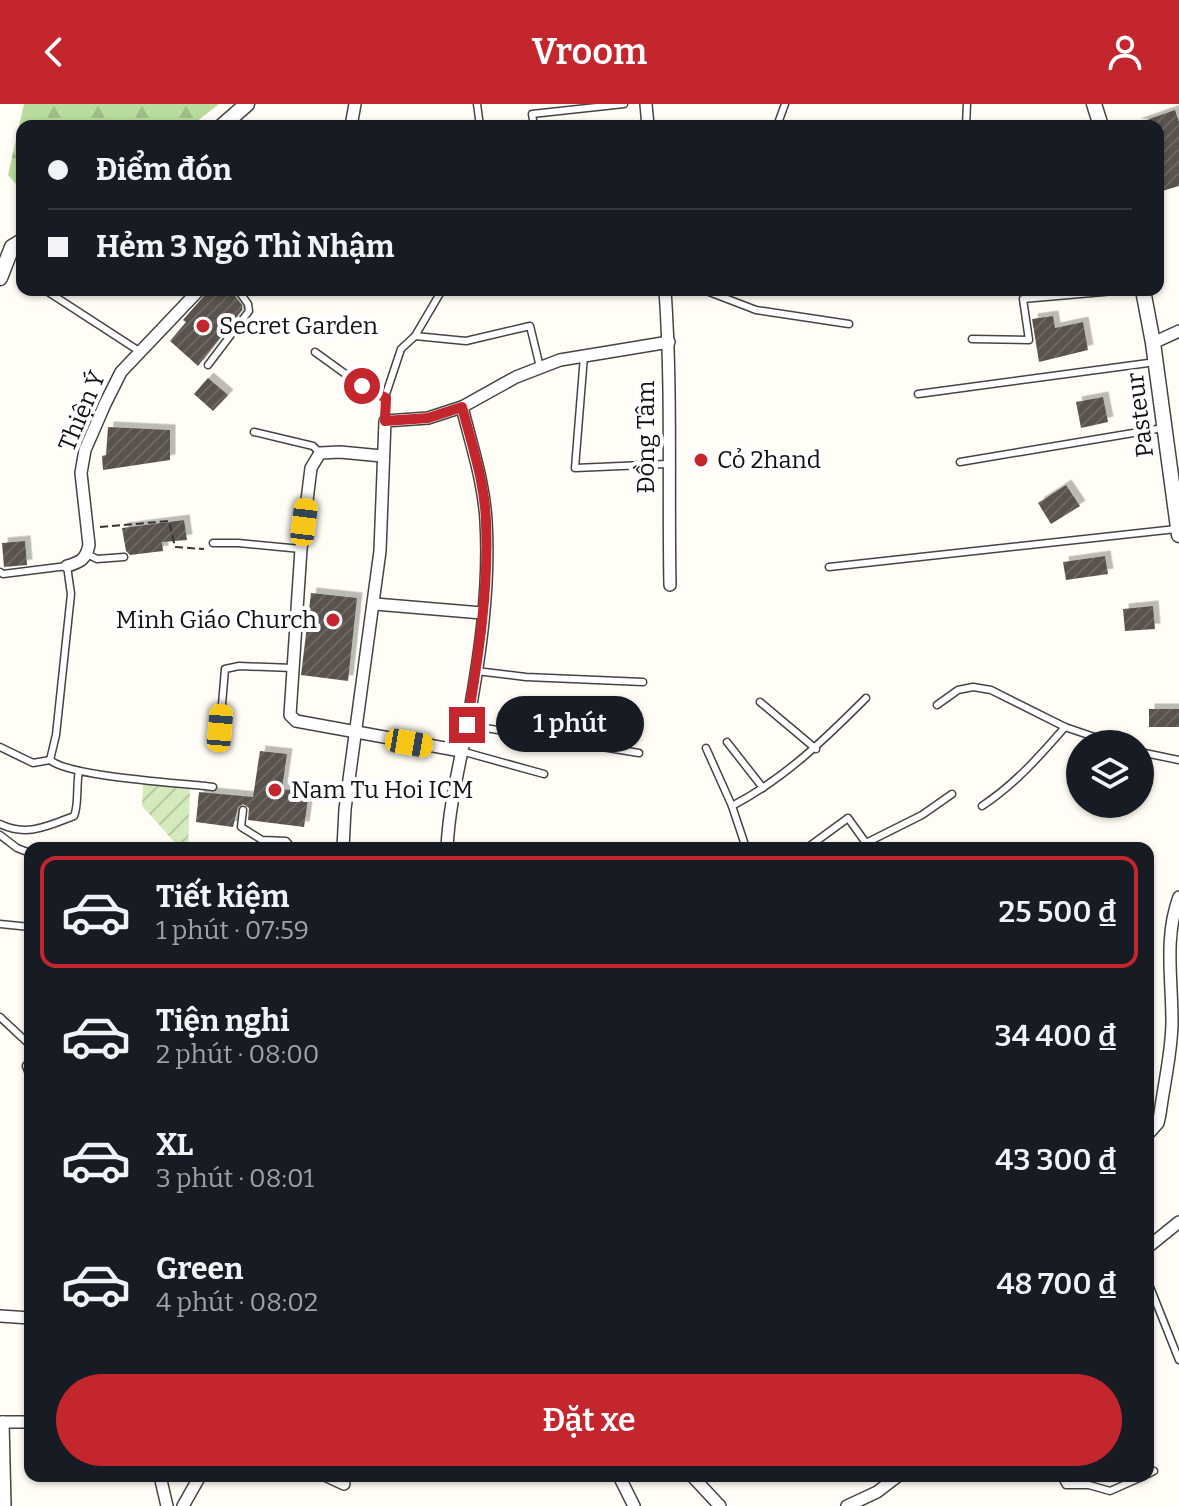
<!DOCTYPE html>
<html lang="vi">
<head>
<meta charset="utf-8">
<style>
  body { margin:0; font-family:Bitter,serif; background:#20242c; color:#f1f3f6; height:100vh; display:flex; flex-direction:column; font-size:30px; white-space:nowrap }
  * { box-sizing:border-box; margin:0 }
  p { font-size:26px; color:#9ea1a6 }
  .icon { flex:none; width:44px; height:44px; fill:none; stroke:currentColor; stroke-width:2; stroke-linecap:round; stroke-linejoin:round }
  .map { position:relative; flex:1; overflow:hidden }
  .side { position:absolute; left:24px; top:738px; width:1130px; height:640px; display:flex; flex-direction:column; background:#171b24; border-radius:16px; box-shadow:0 2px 6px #0004 }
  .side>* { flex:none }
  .guide { position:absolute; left:16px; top:16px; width:1148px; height:176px; border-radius:16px; box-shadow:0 2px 6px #0004; display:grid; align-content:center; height:176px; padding:0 32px; background:#171b24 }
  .tools { position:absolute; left:1066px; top:626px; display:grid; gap:16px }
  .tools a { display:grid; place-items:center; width:88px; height:88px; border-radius:50%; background:#171b24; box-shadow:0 2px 6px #0004; font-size:40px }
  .end { position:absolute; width:36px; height:36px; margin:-18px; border:10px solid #c4262e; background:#fff; box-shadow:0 0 0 4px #fff }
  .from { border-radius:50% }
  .bubble { position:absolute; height:56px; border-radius:28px; background:#171b24; box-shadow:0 2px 6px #0004; font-size:26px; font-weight:600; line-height:56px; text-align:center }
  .car { position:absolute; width:24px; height:48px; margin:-24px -12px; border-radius:10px; box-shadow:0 0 6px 2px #0007; background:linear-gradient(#f5c518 24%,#345 0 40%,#f5c518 0 76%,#345 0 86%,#f5c518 0) }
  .guide b { display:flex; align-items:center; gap:28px; height:76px; font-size:30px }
  .guide b+b { border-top:2px solid #363941 }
  .guide i { width:20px; height:20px; background:#f1f3f6 }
  ul { padding:14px 0 0; list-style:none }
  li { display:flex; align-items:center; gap:24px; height:112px; margin:0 16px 12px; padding:0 16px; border:4px solid transparent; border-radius:16px }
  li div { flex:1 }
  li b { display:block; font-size:30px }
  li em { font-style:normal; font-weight:600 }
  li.on { border-color:#c4262e }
  li>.icon { width:72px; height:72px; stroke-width:1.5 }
  .action { display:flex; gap:16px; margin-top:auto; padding:16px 32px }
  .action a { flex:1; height:92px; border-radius:48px; background:#c4262e; color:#fff; font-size:32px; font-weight:600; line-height:92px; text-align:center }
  header { display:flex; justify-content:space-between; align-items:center; height:104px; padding:0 32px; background:#c4262e; color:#fff; font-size:36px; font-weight:600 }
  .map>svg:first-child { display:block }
  .forest { fill:url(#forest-firs) }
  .garden { fill:url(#garden-furrows) }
  .building { fill:url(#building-hatch); filter:url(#shadow) }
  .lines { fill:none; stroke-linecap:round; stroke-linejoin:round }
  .service-casing { stroke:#444; stroke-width:9 }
  .minor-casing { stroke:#444; stroke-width:14 }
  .tertiary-casing { stroke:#444; stroke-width:17 }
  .path { stroke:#333; stroke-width:2; stroke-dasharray:8 4; stroke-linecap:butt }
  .service { stroke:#fff; stroke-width:6 }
  .minor { stroke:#fff; stroke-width:11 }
  .tertiary { stroke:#fff; stroke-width:14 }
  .route { stroke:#c4262e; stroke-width:10 }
  .poi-dot { fill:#c4262e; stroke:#fff; stroke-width:3 }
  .labels { text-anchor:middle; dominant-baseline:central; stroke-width:8; stroke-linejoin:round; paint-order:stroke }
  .poi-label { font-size:24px; fill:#111; stroke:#fff; text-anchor:start }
  .street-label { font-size:24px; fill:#111; stroke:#fff }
</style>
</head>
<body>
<header><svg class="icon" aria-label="back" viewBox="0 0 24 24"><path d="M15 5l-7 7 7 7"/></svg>Vroom<svg class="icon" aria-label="person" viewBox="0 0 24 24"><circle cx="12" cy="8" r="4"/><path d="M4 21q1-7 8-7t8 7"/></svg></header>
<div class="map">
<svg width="1179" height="1402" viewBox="0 0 1179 1402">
  <defs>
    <pattern id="forest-firs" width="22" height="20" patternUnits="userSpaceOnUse" patternTransform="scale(2)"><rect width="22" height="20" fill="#b9dc9c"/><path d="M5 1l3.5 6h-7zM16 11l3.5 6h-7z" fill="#9ebc85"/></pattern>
    <pattern id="garden-furrows" width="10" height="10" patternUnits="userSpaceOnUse" patternTransform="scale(2)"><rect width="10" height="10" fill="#d5ebbd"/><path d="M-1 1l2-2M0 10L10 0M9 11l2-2" fill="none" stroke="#b6c8a1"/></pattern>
    <pattern id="building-hatch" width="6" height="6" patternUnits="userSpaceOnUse" patternTransform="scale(2)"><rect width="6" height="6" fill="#5a524d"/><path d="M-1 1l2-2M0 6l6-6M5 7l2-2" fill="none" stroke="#6d6662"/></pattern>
    <filter id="shadow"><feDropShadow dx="5.5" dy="-5.5" stdDeviation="0" flood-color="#0004"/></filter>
  </defs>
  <rect width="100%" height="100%" fill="#fffdf5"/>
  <polygon class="forest" points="24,0 219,0 191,22 22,22 22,87 8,71"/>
  <polygon class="garden" points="143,679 190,683 188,744 180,744 142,702"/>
  <g class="building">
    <polygon points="1175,6 1179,18 1179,82 1162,87 1158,75 1158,22 1135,20"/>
    <polygon points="209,186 230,186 242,201 242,206 198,262 170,237 186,218 183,216"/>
    <polygon points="1053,212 1055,224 1083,218 1088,246 1039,258 1032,215"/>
    <polygon points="208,274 228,291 213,307 194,290"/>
    <polygon points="1103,293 1108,318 1081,324 1076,298"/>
    <polygon points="108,323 170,326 170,356 103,366 102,352 106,351"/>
    <polygon points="1066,381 1080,402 1051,420 1038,399"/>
    <polygon points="184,416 187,436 162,438 163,447 130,451 126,447 122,424"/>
    <polygon points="25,437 27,461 4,463 2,439"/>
    <polygon points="1105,452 1108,470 1066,476 1063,458"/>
    <polygon points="311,489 357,494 348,577 301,571"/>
    <polygon points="1153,502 1155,525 1125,527 1123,505"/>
    <rect x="1149" y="605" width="30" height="18"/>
    <polygon points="260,647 287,650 282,685 309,688 304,723 248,716 249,704 243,700 238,703 233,723 196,718 199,688 253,693"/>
  </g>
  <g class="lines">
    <g class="service-casing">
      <g id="service">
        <polyline points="477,0 480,22"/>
        <polyline points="534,22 532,10 624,0"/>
        <polyline points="777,22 785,0"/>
        <polyline points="966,22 967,0"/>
        <polyline points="18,143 22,163"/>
        <polyline points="45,186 139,247"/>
        <polyline points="605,186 613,186"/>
        <polyline points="704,186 756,206 849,220"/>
        <polyline points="415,232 466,237 530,222 540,263"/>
        <polyline points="972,235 1029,236 1023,195 1126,186"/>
        <polyline points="315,248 362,282 386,294"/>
        <polyline points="584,252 575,364 667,360"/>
        <polyline points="208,261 249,207 248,200 238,186"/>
        <polyline points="918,290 1156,258"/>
        <polyline points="385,317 386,290 401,245 415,232 442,186"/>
        <polyline points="254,328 313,342 320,349"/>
        <polyline points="960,358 1163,324"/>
        <polyline points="213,439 238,439 301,445"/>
        <polyline points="87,450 97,455 124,453"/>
        <polyline points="829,463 1176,425"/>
        <polyline points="0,468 3,470 67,462 71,490 56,631 50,656"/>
        <polyline points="476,567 526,573 643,578"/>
        <polyline points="760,598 816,645"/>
        <polyline points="937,601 958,586 973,583 991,586 1065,623 1115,640"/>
        <polyline points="467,621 639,649"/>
        <polyline points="220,624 225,565 239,562 293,564"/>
        <polyline points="727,638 763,684"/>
        <path d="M0 643 33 659 50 656C70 673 181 679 213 683"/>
        <polyline points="706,644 732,702"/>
        <polyline points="461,647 544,670"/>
        <polyline points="1140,648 1179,656"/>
        <path d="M982 702C1015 680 1039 653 1065 623"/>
        <polyline points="243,706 241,723 262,736 286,737 292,744"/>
        <path d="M0 720C26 733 48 722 74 712 79 701 76 681 79 667"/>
        <polyline points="0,731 17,744 30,749"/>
        <path d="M746 744 732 702C784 675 825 635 866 594"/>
        <polyline points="807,744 848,714 866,739 922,711 952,690"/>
        <polyline points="0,820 30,823"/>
        <polyline points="0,913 30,941"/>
        <polyline points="30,956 26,962 30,972"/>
        <polyline points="1148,1178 1179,1256"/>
        <polyline points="1148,1370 1154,1367"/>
        <polyline points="1061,1372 1066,1381 1089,1381 1110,1387 1144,1372"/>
      </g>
    </g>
    <g class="minor-casing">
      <g id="minor">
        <polyline points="646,0 648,22"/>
        <polyline points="351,22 355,0"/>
        <path d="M665 186C672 284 668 383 670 481"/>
        <polyline points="1153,239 1179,227"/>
        <polyline points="382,352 340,348 320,349 311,364 301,445 290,611 296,617 461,647"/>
        <path d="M67 462C81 458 86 455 89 441L81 369 85 346 105 300 121 268 199 186"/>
        <polyline points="375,500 482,509"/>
        <polyline points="343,744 345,705 380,447 385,317 428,314 462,303 516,273 560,256 669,238"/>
        <path d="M447 744C449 701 460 659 468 617 480 552 490 483 486 417 484 378 471 340 462 303"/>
        <path d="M1148 1030 1158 1019 1160 1010C1164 979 1172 948 1172 917 1172 875 1164 833 1179 793"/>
        <polyline points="1148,1143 1179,1118"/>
        <polyline points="0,1212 30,1214"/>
        <polyline points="0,1318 30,1318"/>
        <polyline points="3,1318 5,1402"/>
        <polyline points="160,1372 167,1402"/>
        <polyline points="327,1372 344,1380"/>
        <polyline points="619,1372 634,1402"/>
        <polyline points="692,1372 720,1402"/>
        <polyline points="183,1402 200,1372"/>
        <polyline points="847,1402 877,1388 898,1372"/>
      </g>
    </g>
    <g class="tertiary-casing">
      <g id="tertiary">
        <polyline points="1094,0 1101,22"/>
        <polyline points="222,22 247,0"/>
        <polyline points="0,174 12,143 22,137"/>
        <polyline points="1143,186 1153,239 1179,431"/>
      </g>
    </g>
    <polyline class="path" points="100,423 169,417 175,443 204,445"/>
    <use href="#service" class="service"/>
    <use href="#minor" class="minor"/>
    <use href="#tertiary" class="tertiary"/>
  </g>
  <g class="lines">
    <path class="route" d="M362 282 386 294 385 317 428 314 462 303C472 341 485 379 486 418 489 486 478 554 467 621"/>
  </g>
  <g class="poi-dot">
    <circle cx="203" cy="222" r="8"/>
    <circle cx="701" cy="356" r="8"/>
    <circle cx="333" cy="516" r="8"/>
    <circle cx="275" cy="686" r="8"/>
  </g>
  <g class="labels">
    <g class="poi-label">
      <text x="219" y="222">Secret Garden</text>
      <text x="717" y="356">Cỏ 2hand</text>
      <text x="317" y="516" text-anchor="end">Minh Giáo Church</text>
      <text x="291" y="686">Nam Tu Hoi ICM</text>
    </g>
    <g class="street-label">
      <text transform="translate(82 307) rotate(-67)">Thiện Ý</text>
      <text transform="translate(1140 311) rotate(-97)">Pasteur</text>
      <text transform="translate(646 333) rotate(-90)">Đồng Tâm</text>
    </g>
  </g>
</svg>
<div class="tools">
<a><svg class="icon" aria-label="layers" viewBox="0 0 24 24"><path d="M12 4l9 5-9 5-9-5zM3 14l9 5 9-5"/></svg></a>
</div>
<i class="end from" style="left:362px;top:282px"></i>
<i class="end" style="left:467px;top:621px"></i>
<div class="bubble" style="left:496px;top:592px;width:148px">1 phút</div>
<i class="car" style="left:304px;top:418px;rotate:7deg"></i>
<i class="car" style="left:220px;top:624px;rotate:5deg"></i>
<i class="car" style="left:409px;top:639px;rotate:100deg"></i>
<div class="guide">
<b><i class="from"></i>Điểm đón</b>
<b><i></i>Hẻm 3 Ngô Thì Nhậm</b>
</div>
<section class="side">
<ul>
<li class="on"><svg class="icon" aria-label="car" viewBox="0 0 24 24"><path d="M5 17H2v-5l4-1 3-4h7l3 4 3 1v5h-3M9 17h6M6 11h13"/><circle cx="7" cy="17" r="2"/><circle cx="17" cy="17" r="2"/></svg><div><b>Tiết kiệm</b><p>1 phút · 07:59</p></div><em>25 500 ₫</em></li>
<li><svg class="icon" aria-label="car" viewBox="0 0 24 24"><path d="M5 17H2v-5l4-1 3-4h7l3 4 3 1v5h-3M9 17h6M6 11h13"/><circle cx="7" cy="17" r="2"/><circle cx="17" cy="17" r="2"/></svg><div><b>Tiện nghi</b><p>2 phút · 08:00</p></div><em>34 400 ₫</em></li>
<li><svg class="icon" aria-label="car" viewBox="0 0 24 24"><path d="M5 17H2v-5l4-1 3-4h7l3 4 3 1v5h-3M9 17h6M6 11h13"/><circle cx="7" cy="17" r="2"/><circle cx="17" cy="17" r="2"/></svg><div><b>XL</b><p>3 phút · 08:01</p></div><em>43 300 ₫</em></li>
<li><svg class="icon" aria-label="car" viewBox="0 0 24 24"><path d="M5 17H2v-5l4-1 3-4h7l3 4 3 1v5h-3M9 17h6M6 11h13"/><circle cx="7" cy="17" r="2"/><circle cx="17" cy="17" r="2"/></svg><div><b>Green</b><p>4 phút · 08:02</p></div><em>48 700 ₫</em></li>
</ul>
<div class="action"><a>Đặt xe</a></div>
</section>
</div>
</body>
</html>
